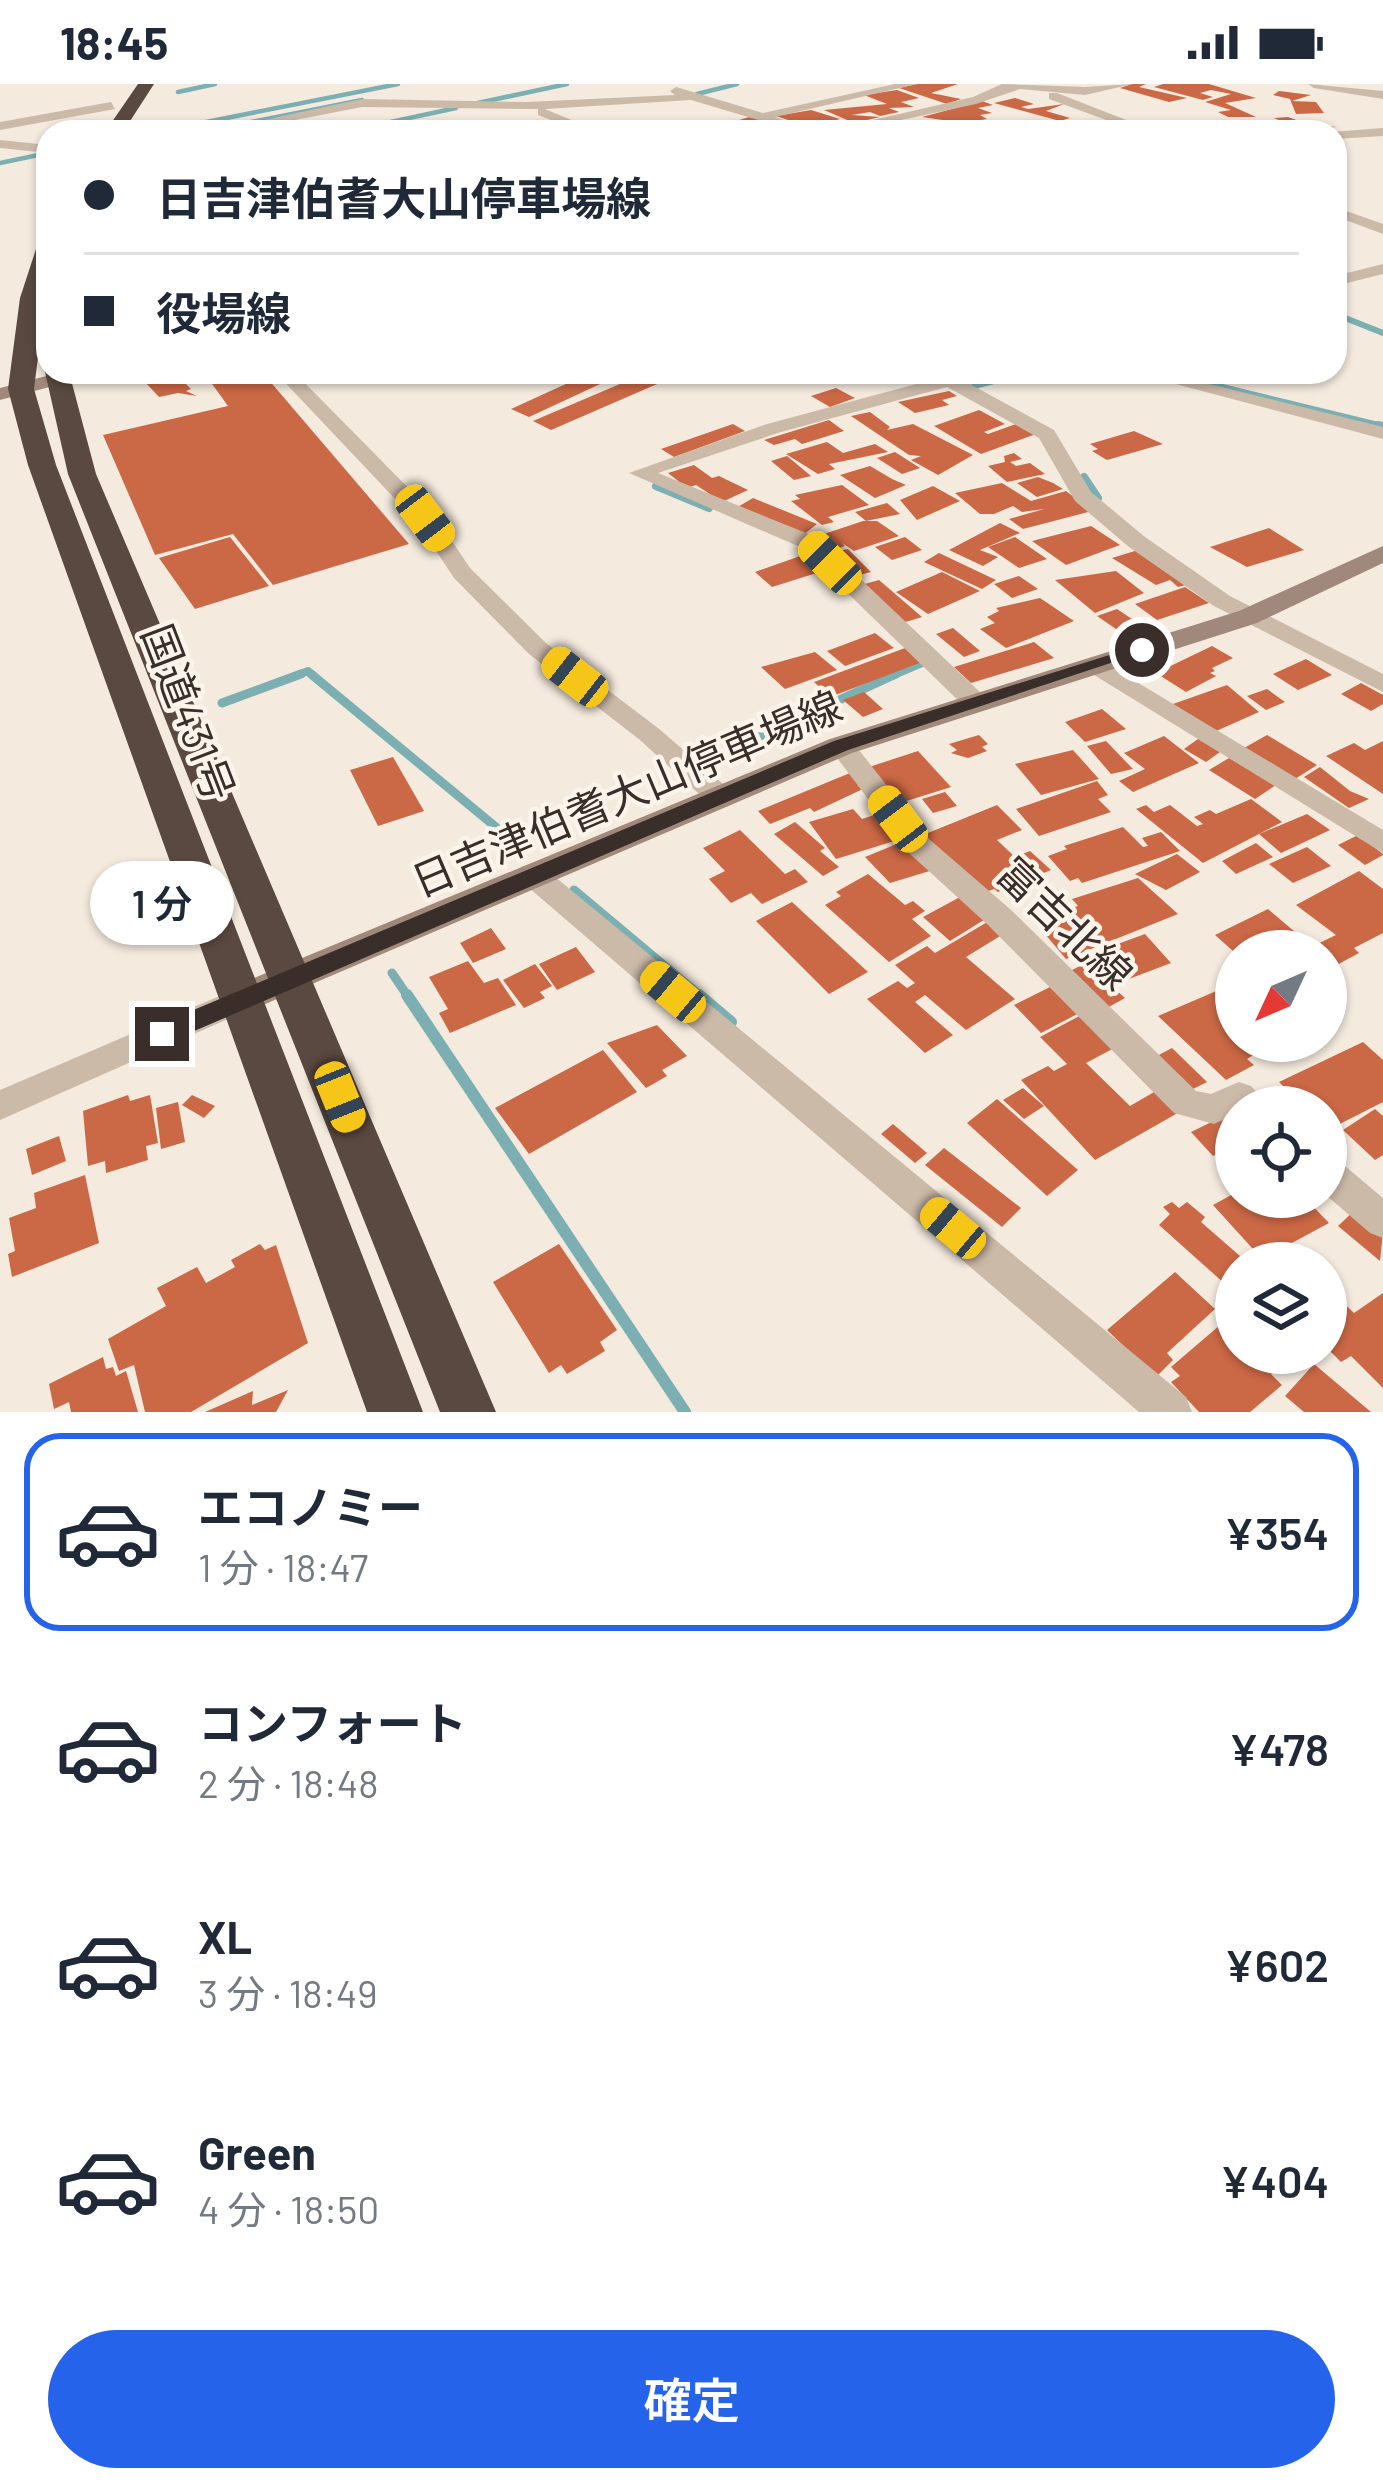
<!DOCTYPE html>
<html lang="ja">
<head>
<meta charset="utf-8">
<style>
  body { margin:0; font-family:Barlow,"Noto Sans JP",sans-serif; background:#f6f6f7; color:#1f2937; height:100vh; display:flex; flex-direction:column; font-size:45px; white-space:nowrap }
  * { box-sizing:border-box; margin:0 }
  p { font-size:39px; color:#747a83 }
  .icon { flex:none; width:66px; height:66px; fill:none; stroke:currentColor; stroke-width:2; stroke-linecap:round; stroke-linejoin:round }
  .map { position:relative; height:1328px; overflow:hidden }
  .drawer { display:flex; flex-direction:column; background:#fff; flex:1 }
  .drawer>* { flex:none }
  .guide { position:absolute; left:36px; top:36px; width:1311px; height:264px; border-radius:36px; box-shadow:0 3px 9px #0004; display:grid; align-content:center; height:264px; padding:0 48px; background:#fff }
  .needle { width:78px; rotate:226deg }
  .tools { position:absolute; left:1215px; top:846px; display:grid; gap:24px }
  .tools a { display:grid; place-items:center; width:132px; height:132px; border-radius:50%; background:#fff; box-shadow:0 3px 9px #0004; font-size:60px }
  .end { position:absolute; width:54px; height:54px; margin:-27px; border:15px solid #392e29; background:#fff; box-shadow:0 0 0 6px #fff }
  .from { border-radius:50% }
  .bubble { position:absolute; height:84px; border-radius:42px; background:#fff; box-shadow:0 3px 9px #0004; font-size:39px; font-weight:600; line-height:84px; text-align:center }
  .car { position:absolute; width:36px; height:72px; margin:-36px -18px; border-radius:15px; box-shadow:0 0 9px 3px #0007; background:linear-gradient(#f5c518 24%,#345 0 40%,#f5c518 0 76%,#345 0 86%,#f5c518 0) }
  .guide b { display:flex; align-items:center; gap:42px; height:114px; font-size:45px }
  .guide b+b { border-top:3px solid #e0e1e3 }
  .guide i { width:30px; height:30px; background:#1f2937 }
  ul { padding:21px 0 0; list-style:none }
  li { display:flex; align-items:center; gap:36px; height:198px; margin:0 24px 18px; padding:0 24px; border:6px solid transparent; border-radius:36px }
  li div { flex:1 }
  li b { display:block; font-size:45px }
  li em { font-style:normal; font-weight:600 }
  li.selected { border-color:#2563eb }
  li>.icon { width:108px; height:108px; stroke-width:1.5 }
  .cta { display:flex; gap:24px; margin-top:auto; padding:24px 48px }
  .cta a { flex:1; height:138px; border-radius:72px; background:#2563eb; color:#fff; font-size:48px; font-weight:600; line-height:138px; text-align:center }
  .status { display:flex; justify-content:space-between; align-items:center; height:84px; padding:0 60px; background:#fff; direction:ltr }
  .status svg { height:33px; fill:currentColor }
  .map>svg:first-child { display:block }
  .lines { fill:none; stroke-linecap:round; stroke-linejoin:round }
  .stream-far4 { stroke:#7bafb2; stroke-width:4.5 }
  .stream-far3 { stroke:#7bafb2; stroke-width:6 }
  .stream-far2 { stroke:#7bafb2; stroke-width:8 }
  .stream-far1 { stroke:#7bafb2; stroke-width:9 }
  .stream { stroke:#7bafb2; stroke-width:12 }
  .building { fill:#cb6845 }
  .street { fill:#ccbaa9; fill-rule:evenodd }
  .secondary { fill:#a0897a; fill-rule:evenodd }
  .highway { fill:#5a4940; fill-rule:evenodd }
  .route { fill:#392e29 }
  .labels { text-anchor:middle; dominant-baseline:central; stroke-width:9; stroke-linejoin:round; paint-order:stroke }
  .street-label { font-size:42px; fill:#392e29; stroke:#fbf4ea }
</style>
</head>
<body>
<div class="status"><b>18:45</b><svg viewBox="0 0 49 12"><path d="M0 12V9h3v3zM5 12V6h3v6zM10 12V3h3v9zM15 12V0h3v12zM26 1h20v11H26zM47 4h2v5h-2z"/></svg></div>
<div class="map">
<svg width="1383" height="1328" viewBox="0 0 1383 1328">
  <rect width="100%" height="100%" fill="#f4eade"/>
  <g class="lines">
    <g class="stream-far4">
      <polyline points="178,8 215,0"/>
      <polyline points="697,10 737,0"/>
      <polyline points="478,19 567,0"/>
      <polyline points="156,48 398,0"/>
      <polyline points="201,48 362,16"/>
      <polyline points="344,48 456,24"/>
      <polyline points="0,79 48,69"/>
    </g>
    <g class="stream-far3">
      <polyline points="1335,230 1383,249"/>
      <polyline points="1161,288 1383,342"/>
      <polyline points="974,302 1025,289"/>
    </g>
    <g class="stream-far2">
      <polyline points="1378,341 1383,342"/>
      <polyline points="1084,393 1098,414"/>
      <polyline points="656,402 709,424"/>
      <polyline points="293,593 308,587 315,593"/>
      <polyline points="889,593 922,579"/>
    </g>
    <g class="stream-far1">
      <polyline points="311,590 520,763"/>
      <polyline points="222,619 301,590"/>
      <polyline points="756,654 896,590"/>
      <polyline points="574,806 703,914"/>
      <polyline points="392,889 409,914"/>
    </g>
    <g class="stream">
      <polyline points="407,911 685,1328"/>
      <polyline points="699,911 731,938"/>
    </g>
  </g>
  <g class="building">
    <polygon points="917,0 958,0 931,9 961,15 947,20 899,4"/>
    <polygon points="1132,0 1146,0 1139,3 1187,14 1169,18 1120,4"/>
    <polygon points="1163,0 1209,0 1256,14 1225,19 1256,33 1228,33 1218,28 1231,26 1205,18 1231,10 1211,6 1200,9 1213,13 1203,16 1154,3"/>
    <polygon points="897,6 919,14 901,18 914,23 889,24 899,28 880,32 870,28 852,31 880,33 854,39 824,26 887,20 864,11"/>
    <polygon points="1279,7 1311,11 1292,17 1316,18 1324,29 1296,30 1290,15 1273,11"/>
    <polygon points="1015,14 1034,20 1021,23 1028,25 1064,20 1046,27 1070,34 1060,37 994,19"/>
    <polygon points="982,17 993,21 978,24 992,29 980,31 987,35 963,39 922,33"/>
    <polygon points="811,26 840,35 809,43 776,32"/>
    <polygon points="749,33 798,45 745,48 754,44 736,37"/>
    <polygon points="1288,33 1307,40 1336,43 1303,47 1274,34"/>
    <polygon points="262,288 409,460 273,501 233,450 155,471 103,351 228,322 210,297"/>
    <polygon points="592,288 626,288 529,333 511,325"/>
    <polygon points="648,288 671,294 551,346 533,337"/>
    <polygon points="176,290 191,305 186,307 197,312 178,309 159,313 145,298"/>
    <polygon points="836,304 855,314 830,323 811,312"/>
    <polygon points="949,307 957,312 942,316 949,321 915,329 898,318"/>
    <polygon points="979,326 1005,340 984,348 988,350 1016,340 1036,350 981,370 934,342"/>
    <polygon points="870,328 890,343 887,346 913,340 973,371 938,391 911,376 921,372 909,371 851,332"/>
    <polygon points="829,336 844,347 802,360 795,355 774,361 764,356"/>
    <polygon points="733,340 745,347 674,373 661,365"/>
    <polygon points="1134,347 1163,360 1107,376 1092,367 1098,365 1090,360"/>
    <polygon points="827,358 843,369 875,360 888,368 829,380 835,385 818,390 786,370"/>
    <polygon points="895,368 920,384 902,390 877,374"/>
    <polygon points="1014,369 1022,375 1010,378 1016,382 1030,379 1045,390 1007,398 988,382 1005,378 1004,372"/>
    <polygon points="787,372 811,392 794,396 771,377"/>
    <polygon points="694,381 712,394 719,392 748,406 722,418 696,401 687,404 668,389"/>
    <polygon points="870,382 892,395 906,401 875,414 840,391"/>
    <polygon points="1038,393 1053,399 1063,405 1037,413 1017,399"/>
    <polygon points="1002,399 1031,417 1066,407 1092,427 1023,445 1009,435 1044,425 1022,428 1013,422 994,430 980,430 955,409"/>
    <polygon points="842,401 869,421 828,433 834,438 822,441 791,417 800,415 795,411"/>
    <polygon points="933,402 960,417 917,436 900,416"/>
    <polygon points="753,414 817,440 803,451 736,424"/>
    <polygon points="887,419 900,430 866,437 855,428"/>
    <polygon points="863,437 877,437 899,452 854,467 842,459 845,462 833,466 815,453"/>
    <polygon points="1000,439 1020,449 980,466 998,473 983,482 949,466"/>
    <polygon points="1091,442 1120,461 1066,481 1032,457"/>
    <polygon points="1269,444 1304,466 1247,483 1210,463"/>
    <polygon points="230,453 269,502 195,525 159,474"/>
    <polygon points="905,453 922,466 892,476 875,463"/>
    <polygon points="1015,453 1047,475 1019,484 988,463"/>
    <polygon points="848,465 871,488 852,493 829,469"/>
    <polygon points="1138,466 1186,501 1178,503 1170,496 1156,501 1112,474"/>
    <polygon points="939,469 996,496 982,505 924,478"/>
    <polygon points="806,470 826,486 772,503 755,488"/>
    <polygon points="1116,487 1144,509 1095,529 1055,496"/>
    <polygon points="942,488 980,507 928,530 896,508"/>
    <polygon points="1019,492 1038,505 1012,514 994,500"/>
    <polygon points="879,496 922,533 902,539 861,501"/>
    <polygon points="1185,503 1209,519 1157,536 1135,520"/>
    <polygon points="1040,514 1074,537 1006,564 980,545 995,539 987,533 999,527 996,524"/>
    <polygon points="1117,525 1135,537 1116,545 1097,532"/>
    <polygon points="953,544 980,567 964,573 936,550"/>
    <polygon points="875,549 894,564 845,582 827,567"/>
    <polygon points="1034,558 1054,574 971,599 954,583"/>
    <polygon points="1212,562 1233,574 1212,584 1215,587 1210,589 1216,592 1186,608 1156,589"/>
    <polygon points="905,564 922,578 830,613 814,598"/>
    <polygon points="815,568 837,586 785,605 761,583"/>
    <polygon points="1306,575 1332,591 1298,606 1273,590"/>
    <polygon points="1361,599 1383,611 1383,620 1371,627 1341,610"/>
    <polygon points="1227,601 1259,628 1214,648 1173,620"/>
    <polygon points="1267,605 1285,618 1266,626 1247,612"/>
    <polygon points="864,608 883,625 863,633 843,616"/>
    <polygon points="1102,625 1126,645 1085,658 1065,638"/>
    <polygon points="979,651 988,660 982,663 987,667 968,674 951,669 957,666 949,660"/>
    <polygon points="1267,651 1317,681 1295,695 1244,664"/>
    <polygon points="1164,652 1199,679 1133,708 1119,697 1145,685 1124,669"/>
    <polygon points="1198,655 1220,668 1206,678 1184,665"/>
    <polygon points="1106,657 1133,685 1111,690 1087,662"/>
    <polygon points="1383,657 1383,710 1326,672 1354,659 1365,666"/>
    <polygon points="1073,666 1099,695 1041,711 1015,680"/>
    <polygon points="918,667 951,703 897,720 866,684"/>
    <polygon points="393,673 424,727 378,742 350,686"/>
    <polygon points="1229,674 1276,701 1255,715 1209,686"/>
    <polygon points="1320,683 1350,707 1369,715 1349,724 1304,693"/>
    <polygon points="850,689 865,704 814,728 810,724 770,740 758,727"/>
    <polygon points="1097,697 1108,711 1098,715 1111,728 1039,752 1016,725"/>
    <polygon points="945,708 957,722 933,729 922,715"/>
    <polygon points="1251,715 1282,738 1203,779 1136,725 1146,721 1154,728 1170,721 1197,742 1203,740 1194,733 1210,726 1216,730"/>
    <polygon points="997,721 1022,746 997,756 1015,773 1030,767 1051,786 998,808 994,805 981,810 923,751"/>
    <polygon points="853,725 862,735 884,728 904,754 836,775 809,738"/>
    <polygon points="1307,730 1330,746 1281,769 1259,750"/>
    <polygon points="795,738 825,764 820,767 839,783 823,792 774,750"/>
    <polygon points="1123,743 1143,763 1148,762 1142,754 1161,748 1180,767 1082,799 1078,794 1070,797 1048,772 1067,765 1064,762"/>
    <polygon points="740,746 785,790 795,785 808,798 762,820 751,809 731,819 709,795 725,787 703,764"/>
    <polygon points="1358,751 1383,770 1383,771 1365,781 1338,761"/>
    <polygon points="904,757 933,786 890,799 865,773"/>
    <polygon points="1256,759 1273,773 1236,790 1222,777"/>
    <polygon points="1307,763 1331,782 1293,799 1269,780"/>
    <polygon points="1177,770 1200,788 1166,806 1135,790"/>
    <polygon points="1359,787 1383,805 1383,849 1354,864 1359,869 1335,882 1326,875 1326,867 1311,863 1336,851 1296,821"/>
    <polygon points="868,790 905,821 913,817 925,827 912,835 931,852 889,878 825,821 841,812 836,808"/>
    <polygon points="1138,794 1178,830 1066,875 1034,837 1078,822 1072,815"/>
    <polygon points="960,813 987,834 950,857 923,833"/>
    <polygon points="792,818 868,888 829,910 756,837"/>
    <polygon points="1268,825 1308,859 1298,867 1233,867 1215,851"/>
    <polygon points="989,837 1005,849 966,873 1015,915 966,946 925,911 915,918 953,951 925,969 867,915 898,897 907,904 915,899 895,881 927,862 935,869"/>
    <polygon points="491,844 506,865 473,879 460,859"/>
    <polygon points="1145,850 1171,879 1121,898 1096,868"/>
    <polygon points="576,863 595,888 557,906 539,880"/>
    <polygon points="468,877 484,899 498,894 516,921 450,949 439,929 448,925 429,893"/>
    <polygon points="1086,879 1125,914 1105,925 1068,888"/>
    <polygon points="535,880 552,902 540,908 545,914 524,924 503,896"/>
    <polygon points="1056,900 1083,927 1041,949 1014,921"/>
    <polygon points="1221,905 1236,918 1236,957 1276,957 1247,975 1254,981 1226,996 1158,932"/>
    <polygon points="1085,929 1118,962 1086,979 1130,1022 1161,1004 1183,1026 1095,1076 1021,996 1048,982 1054,987 1067,980 1040,953"/>
    <polygon points="657,941 687,972 662,986 667,992 646,1004 607,959"/>
    <polygon points="1363,958 1383,976 1383,1018 1326,1047 1326,1023 1305,1023 1279,998"/>
    <polygon points="1172,964 1207,998 1189,1007 1155,973"/>
    <polygon points="603,966 637,1008 529,1070 495,1024"/>
    <polygon points="1023,1004 1044,1022 1024,1035 1003,1016"/>
    <polygon points="128,1011 130,1017 150,1011 158,1059 146,1062 148,1076 106,1089 105,1077 88,1082 83,1027"/>
    <polygon points="192,1011 215,1022 204,1034 182,1021"/>
    <polygon points="997,1015 1078,1086 1047,1112 967,1039"/>
    <polygon points="178,1018 185,1058 161,1065 156,1024"/>
    <polygon points="1375,1025 1383,1032 1383,1071 1375,1076 1343,1046"/>
    <polygon points="1236,1026 1236,1061 1213,1072 1191,1048"/>
    <polygon points="893,1040 927,1069 915,1079 881,1050"/>
    <polygon points="59,1052 66,1077 32,1091 26,1065"/>
    <polygon points="944,1064 1021,1124 1002,1143 925,1081"/>
    <polygon points="85,1091 99,1159 12,1193 8,1170 15,1167 9,1134 36,1124 34,1109"/>
    <polygon points="1236,1097 1236,1113 1304,1113 1329,1139 1262,1175 1213,1121 1233,1110 1225,1102"/>
    <polygon points="1172,1118 1179,1124 1187,1118 1205,1133 1201,1138 1248,1179 1236,1179 1236,1190 1225,1200 1159,1141 1170,1130 1163,1123"/>
    <polygon points="1356,1125 1383,1148 1380,1177 1338,1142"/>
    <polygon points="260,1160 265,1166 276,1161 308,1259 191,1328 145,1328 134,1281 119,1287 108,1255 166,1222 157,1204 197,1183 206,1199 235,1183 231,1176"/>
    <polygon points="559,1160 617,1246 600,1258 605,1267 567,1290 561,1281 549,1289 493,1198"/>
    <polygon points="1175,1188 1215,1225 1167,1269 1173,1276 1156,1293 1107,1246"/>
    <polygon points="1326,1202 1354,1229 1383,1209 1383,1304 1351,1272 1341,1278 1326,1263"/>
    <polygon points="1227,1235 1236,1243 1236,1269 1278,1269 1286,1277 1271,1290 1282,1301 1250,1328 1199,1328 1171,1298 1180,1292 1171,1283"/>
    <polygon points="103,1273 106,1285 113,1283 116,1292 126,1287 138,1328 71,1328 69,1318 54,1325 49,1300"/>
    <polygon points="1314,1280 1371,1328 1304,1328 1285,1312"/>
    <polygon points="288,1306 276,1328 205,1328 253,1307 252,1321"/>
  </g>
  <g class="lines">
    <g class="street">
      <polygon points="895,0 917,0 775,33 817,48 798,48 691,16 545,25 600,48 582,48 538,31 538,25 362,23 234,48 208,48 362,15 527,18 675,11 670,7 676,3 763,29"/>
      <polygon points="1002,0 1085,3 1133,0 1085,11 1020,5 976,20 845,48 821,48 973,13"/>
      <polygon points="1308,0 1383,7 1383,15 1314,4"/>
      <polygon points="1049,9 1057,9 1157,48 1139,48 1049,15"/>
      <polygon points="111,18 115,25 0,46 0,38"/>
      <polygon points="1383,44 1383,52 1335,55 1331,48"/>
      <polygon points="0,56 48,61 48,69 0,64"/>
      <polygon points="1335,123 1383,140 1383,150 1335,132"/>
      <polygon points="1383,180 1383,190 1335,202 1335,192"/>
      <polygon points="64,288 96,288 58,301 49,295"/>
      <polygon points="275,288 294,288 433,429 470,484 547,560 658,644 729,705 733,712 729,719 709,719 640,656 529,570 454,494 417,438"/>
      <polygon points="991,288 966,298 1054,346 1091,408 1145,453 1230,512 1383,590 1383,608 1214,522 1129,463 1075,417 1039,354 947,303 781,348 658,389 816,453 982,610 986,616 982,622 964,622 800,463 629,389 767,340 935,295 936,289"/>
      <polygon points="1130,288 1161,288 1383,343 1383,355"/>
      <polygon points="1095,573 1383,746 1383,769 1086,586 1082,581"/>
      <polygon points="841,654 851,656 929,755 1010,825 1196,1007 1211,1010 1239,998 1251,1002 1270,1023 1236,1023 1236,1030 1214,1040 1174,1029 988,841 909,769 828,662"/>
      <polygon points="532,780 543,783 1186,1313 1192,1328 1139,1328 521,797 517,790 521,783"/>
      <polygon points="243,902 255,905 259,914 255,923 0,1036 0,1006"/>
      <polygon points="1326,1072 1339,1077 1383,1114 1383,1154 1370,1149 1326,1111"/>
    </g>
    <g class="secondary">
      <polygon points="58,289 68,295 65,299 0,316 0,304"/>
      <polygon points="1383,462 1383,479 1257,539 852,669 256,924 243,928 230,924 225,914 230,904 830,655 1239,527"/>
    </g>
    <g class="highway">
      <polygon points="138,0 154,0 123,48 105,48"/>
      <polygon points="48,153 48,194 34,305 56,381 423,1328 367,1328 28,381 8,305 20,214 38,159"/>
      <polygon points="48,283 48,288 69,288 96,390 496,1328 440,1328 68,390 45,288"/>
    </g>
  </g>
  <polygon class="route" points="1135,563 1150,566 848,666 171,957 162,960 150,950 153,943 834,657"/>
  <g class="labels">
    <g class="street-label">
      <text transform="translate(190 628) rotate(69)">国道431号</text>
      <text transform="translate(626 708) rotate(-23)">日吉津伯耆大山停車場線</text>
      <text transform="translate(1066 838) rotate(44)">富吉北線</text>
    </g>
  </g>
</svg>
<div class="tools">
<a><svg class="needle" viewBox="-14 -14 28 28"><path d="M0-13l5 13h-10z" fill="#e53935"/><path d="M0 13l5-13h-10z" fill="#747a83"/></svg></a>
<a><svg class="icon" aria-label="locate" viewBox="0 0 24 24"><circle cx="12" cy="12" r="6"/><path d="M12 2v4M12 18v4M2 12h4M18 12h4"/></svg></a>
<a><svg class="icon" aria-label="layers" viewBox="0 0 24 24"><path d="M12 4l9 5-9 5-9-5zM3 14l9 5 9-5"/></svg></a>
</div>
<i class="end from" style="left:1142px;top:566px"></i>
<i class="end" style="left:162px;top:950px"></i>
<div class="bubble" style="left:90px;top:777px;width:144px">1 分</div>
<i class="car" style="left:425px;top:434px;rotate:143deg"></i>
<i class="car" style="left:830px;top:479px;rotate:315deg"></i>
<i class="car" style="left:575px;top:593px;rotate:308deg"></i>
<i class="car" style="left:898px;top:735px;rotate:323deg"></i>
<i class="car" style="left:673px;top:908px;rotate:310deg"></i>
<i class="car" style="left:340px;top:1013px;rotate:158deg"></i>
<i class="car" style="left:953px;top:1144px;rotate:310deg"></i>
<div class="guide">
<b><i class="from"></i>日吉津伯耆大山停車場線</b>
<b><i></i>役場線</b>
</div>
</div>
<section class="drawer">
<ul>
<li class="selected"><svg class="icon" aria-label="car" viewBox="0 0 24 24"><path d="M5 17H2v-5l4-1 3-4h7l3 4 3 1v5h-3M9 17h6M6 11h13"/><circle cx="7" cy="17" r="2"/><circle cx="17" cy="17" r="2"/></svg><div><b>エコノミー</b><p>1 分 · 18:47</p></div><em>¥354</em></li>
<li><svg class="icon" aria-label="car" viewBox="0 0 24 24"><path d="M5 17H2v-5l4-1 3-4h7l3 4 3 1v5h-3M9 17h6M6 11h13"/><circle cx="7" cy="17" r="2"/><circle cx="17" cy="17" r="2"/></svg><div><b>コンフォート</b><p>2 分 · 18:48</p></div><em>¥478</em></li>
<li><svg class="icon" aria-label="car" viewBox="0 0 24 24"><path d="M5 17H2v-5l4-1 3-4h7l3 4 3 1v5h-3M9 17h6M6 11h13"/><circle cx="7" cy="17" r="2"/><circle cx="17" cy="17" r="2"/></svg><div><b>XL</b><p>3 分 · 18:49</p></div><em>¥602</em></li>
<li><svg class="icon" aria-label="car" viewBox="0 0 24 24"><path d="M5 17H2v-5l4-1 3-4h7l3 4 3 1v5h-3M9 17h6M6 11h13"/><circle cx="7" cy="17" r="2"/><circle cx="17" cy="17" r="2"/></svg><div><b>Green</b><p>4 分 · 18:50</p></div><em>¥404</em></li>
</ul>
<div class="cta"><a>確定</a></div>
</section>
</body>
</html>
